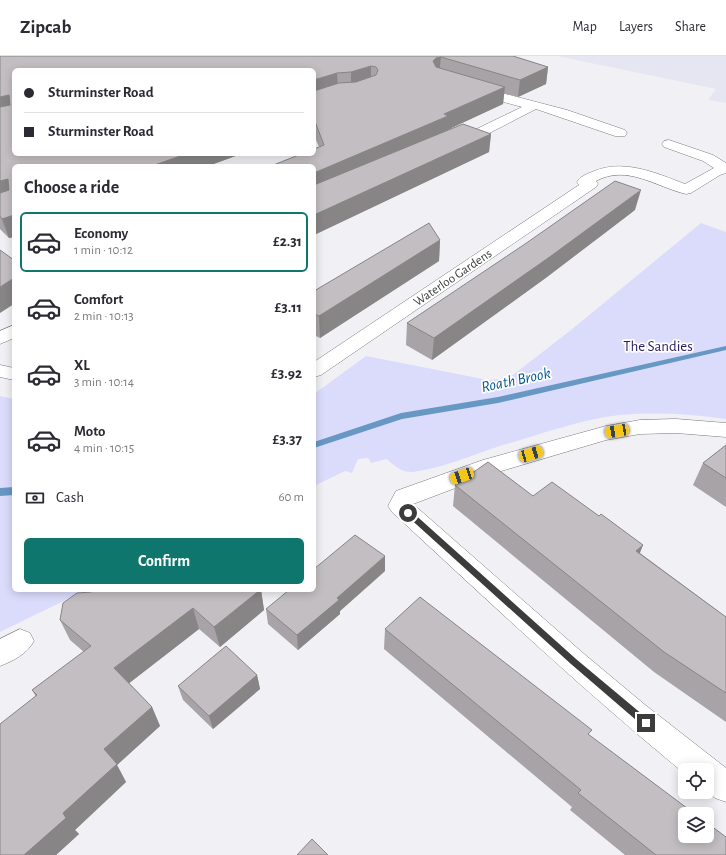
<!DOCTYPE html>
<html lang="en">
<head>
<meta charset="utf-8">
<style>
  body { margin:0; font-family:"Alegreya Sans",sans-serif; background:#f7f7f7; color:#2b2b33; height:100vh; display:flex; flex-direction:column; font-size:15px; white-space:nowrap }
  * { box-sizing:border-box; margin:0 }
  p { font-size:13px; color:#7c7c81 }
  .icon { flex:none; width:22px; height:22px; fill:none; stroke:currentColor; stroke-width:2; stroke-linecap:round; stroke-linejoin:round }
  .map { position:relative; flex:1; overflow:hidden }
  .side { position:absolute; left:12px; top:108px; width:304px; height:428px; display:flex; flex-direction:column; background:#fff; border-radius:6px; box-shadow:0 2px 10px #0003 }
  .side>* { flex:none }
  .guide { position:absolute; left:12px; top:12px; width:304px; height:88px; border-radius:6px; box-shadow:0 2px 10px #0003; display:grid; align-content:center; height:88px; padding:0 12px; background:#fff }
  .fabs { position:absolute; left:678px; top:707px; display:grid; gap:8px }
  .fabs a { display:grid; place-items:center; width:36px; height:36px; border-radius:6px; background:#fff; box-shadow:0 2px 10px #0003; font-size:20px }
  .end { position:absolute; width:18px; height:18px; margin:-9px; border:5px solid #3c3c3d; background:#fff; box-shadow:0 0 0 2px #fff }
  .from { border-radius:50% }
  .car { position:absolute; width:12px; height:24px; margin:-12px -6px; border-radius:5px; box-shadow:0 0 3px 1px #0007; background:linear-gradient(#f5c518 24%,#345 0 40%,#f5c518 0 76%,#345 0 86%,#f5c518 0) }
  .guide b { display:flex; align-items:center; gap:14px; height:38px; font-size:15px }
  .guide b+b { border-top:1px solid #e1e1e2 }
  .guide i { width:10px; height:10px; background:#2b2b33 }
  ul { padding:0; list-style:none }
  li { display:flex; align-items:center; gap:12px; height:60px; margin:0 8px 6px; padding:0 4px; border:2px solid transparent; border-radius:6px }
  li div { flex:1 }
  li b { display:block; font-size:15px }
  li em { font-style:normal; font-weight:600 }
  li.active { border-color:#0f766e }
  li>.icon { width:36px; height:36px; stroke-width:1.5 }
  h2 { padding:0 12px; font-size:18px; line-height:48px }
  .pay { display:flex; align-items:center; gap:10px; height:44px; padding:0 12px; font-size:15px }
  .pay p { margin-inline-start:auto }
  .cta { display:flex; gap:8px; margin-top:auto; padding:8px 12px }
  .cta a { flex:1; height:46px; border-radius:6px; background:#0f766e; color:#fff; font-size:16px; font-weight:600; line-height:46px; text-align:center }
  header { display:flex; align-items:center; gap:24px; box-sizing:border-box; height:56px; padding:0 20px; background:#fff; border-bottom:1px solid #e1e1e2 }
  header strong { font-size:19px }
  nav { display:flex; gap:22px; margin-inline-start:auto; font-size:14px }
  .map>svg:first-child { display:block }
  .built { fill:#e5e6f1 }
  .green { fill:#dbdbfc }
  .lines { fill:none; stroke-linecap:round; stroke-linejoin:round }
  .stream { fill:#6798c4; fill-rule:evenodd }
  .minor-casing { stroke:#7a7a7e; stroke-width:1 }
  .minor { fill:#fff; fill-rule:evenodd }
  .wall { fill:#a7a3a6 }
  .shaded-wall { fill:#888587 }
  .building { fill:#c2bec1; stroke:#888587 }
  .route { fill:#3c3c3d }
  .labels { text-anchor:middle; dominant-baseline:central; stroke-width:3.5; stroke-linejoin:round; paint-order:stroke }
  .far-street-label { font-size:13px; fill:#3c3c3d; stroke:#fff }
  .park-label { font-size:15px; fill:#2a1e62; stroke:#fff }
  .water-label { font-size:16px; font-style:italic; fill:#035990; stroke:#fff }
</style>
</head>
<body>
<header>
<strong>Zipcab</strong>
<nav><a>Map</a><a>Layers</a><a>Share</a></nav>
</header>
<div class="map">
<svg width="726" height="799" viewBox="0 0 726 799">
  <rect width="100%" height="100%" fill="#f1f1f5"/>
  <polygon class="built" points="557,0 726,0 726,47 708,44 716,33"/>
  <g class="green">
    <path d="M701 167 726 176V363C691 358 656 356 620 359 582 363 538 379 500 390 472 399 443 412 413 416 403 417 394 410 387 403L371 407 368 402 358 403 352 417 345 415 314 430V338L366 300 488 324 509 322 571 274Z"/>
    <polygon points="0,340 14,343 14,534 86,534 0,576"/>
  </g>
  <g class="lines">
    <g class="stream">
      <polygon points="726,290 726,294 498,347 402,363 314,392 314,386 401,357 498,341"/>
      <polygon points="14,431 14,439 0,440 0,432"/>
    </g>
    <g class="minor-casing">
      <g id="minor">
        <polygon points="475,30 567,54 625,74 627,77 625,80 615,80 536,53 472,86 462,86 460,83 462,80 522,51 471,37 469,34 471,31"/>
        <path d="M669 84 713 99 726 107V117L720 119 691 137 686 138C656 131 627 108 596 125L598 128 596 131 321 319 314 321V306L579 129 577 126C580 121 586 118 592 116 623 102 656 117 685 128L714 112 703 105 664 91 662 88 664 85Z"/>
        <polygon points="14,269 14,282 0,288 0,275"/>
        <polygon points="0,309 14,312 14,324 0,321"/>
        <path d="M676 363 726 367V381L676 377 640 378 606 384 498 416 413 448 583 597 644 648 726 712V746L715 742 707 735V714H685V718C584 635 488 545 392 456L388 450 396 435 483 404 606 370 640 364Z"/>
        <path d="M20 573 30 577 34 585C27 598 13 605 0 610V583Z"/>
      </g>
    </g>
    <use href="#minor" class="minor"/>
  </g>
  <g class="wall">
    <polygon points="0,0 513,0 548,11 546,28 518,41 504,37 503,48 451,72 491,78 489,96 314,179 314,110 319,91 314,79 314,14 14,98 241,98 208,110 14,110 14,181 9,182 0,173"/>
    <polygon points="635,154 547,221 432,304 406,289 407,267"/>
    <polygon points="440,184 439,205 320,282 314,279 314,235"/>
    <polygon points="726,389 726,451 693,429 703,407"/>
    <polygon points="455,429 533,440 643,489 640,497 726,561 726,666 654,616 453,450"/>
    <polygon points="385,515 340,555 340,558 298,594 268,568 266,553"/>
    <polygon points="94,534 261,534 264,554 220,591 199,573 129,627 152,651 160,670 117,709 126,726 75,774 79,778 56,799 0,799 36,641 32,634 84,596 70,584 60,564"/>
    <polygon points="385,573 589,679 726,799 625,799 570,754 572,751 384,593"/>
    <polygon points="257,619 260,633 213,673 183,644 178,630"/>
  </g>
  <g class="shaded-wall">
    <polygon points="441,1 439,18 433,5 436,2"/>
    <polygon points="371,10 371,27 351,34 351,16"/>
    <polygon points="548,11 546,28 518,41 520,24"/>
    <polygon points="337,17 338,34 314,41 314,24"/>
    <polygon points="505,31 503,48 314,136 314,117"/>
    <polygon points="9,39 14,54 0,60 0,41"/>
    <polygon points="491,78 489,96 314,179 314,159"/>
    <polygon points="186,98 241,98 208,110 152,110"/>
    <polygon points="8,123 14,139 0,147 0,125"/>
    <polygon points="641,134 635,154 547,221 432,304 434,282"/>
    <polygon points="14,159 14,181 9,182 2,163"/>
    <polygon points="440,184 439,205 320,282 319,260"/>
    <polygon points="14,222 14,248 0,257 0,231"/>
    <polygon points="643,489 634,510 636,495"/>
    <polygon points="385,500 385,515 340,555 340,558 298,594 297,579 337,542"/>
    <polygon points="260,534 261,534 264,554 220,591 214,571"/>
    <polygon points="193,552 199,573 123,632 114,612"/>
    <polygon points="257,619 260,633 213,673 209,660"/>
    <polygon points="152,651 160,670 117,709 126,726 75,774 79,778 56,799 24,799 63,757 104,693"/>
  </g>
  <g class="building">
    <polygon points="0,0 513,0 548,11 520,24 441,1 436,2 433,5 436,11 505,31 444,58 448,60 314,117 314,110 271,110 301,98 314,98 314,93 324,89 314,63 314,35 339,27 356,26 376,19 378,14 376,11 371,10 351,16 337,17 314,24 314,14 14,14 14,98 186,98 152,110 14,110 14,159 2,163 0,160 0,137 9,134 8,123 0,125 0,51 10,49 9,39 0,41"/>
    <polygon points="463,68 491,78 314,159 314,129"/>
    <polygon points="615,125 641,134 551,200 434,282 407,267 525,188"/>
    <polygon points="429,167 440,184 319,260 314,258 314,235"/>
    <polygon points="0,194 14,204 14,222 0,231"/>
    <polygon points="726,389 726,422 703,407"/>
    <polygon points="488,406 533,440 552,426 599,460 601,458 643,489 636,495 726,561 726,637 664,596 455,429"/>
    <polygon points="355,479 385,500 337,542 339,544 297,579 266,553 289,534 314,534 314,513"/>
    <polygon points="94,534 260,534 214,571 193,552 114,612 152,651 104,693 117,708 63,757 66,762 24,799 0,799 0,668 37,639 32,634 91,590 60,564 63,547 77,537 91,536"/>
    <polygon points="420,541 592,674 588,678 695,758 685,758 685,780 707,780 707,767 726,781 726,799 656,799 578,737 581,734 385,573"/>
    <polygon points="226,590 257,619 209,660 178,630"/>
    <polygon points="312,783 328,799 297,799"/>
  </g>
  <polygon class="route" points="406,455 411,455 576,603 649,664 650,667 649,670 646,672 643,670 571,608 406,459"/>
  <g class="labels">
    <g class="far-street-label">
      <text transform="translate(453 222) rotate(-34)">Waterloo Gardens</text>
    </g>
    <g class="park-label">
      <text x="658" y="290">The Sandies</text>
    </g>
    <g class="water-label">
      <text transform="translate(516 324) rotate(-12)">Roath Brook</text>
    </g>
  </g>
</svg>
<div class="fabs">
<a><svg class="icon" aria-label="locate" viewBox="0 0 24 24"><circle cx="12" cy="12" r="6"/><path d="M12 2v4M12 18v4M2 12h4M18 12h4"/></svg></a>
<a><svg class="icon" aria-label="layers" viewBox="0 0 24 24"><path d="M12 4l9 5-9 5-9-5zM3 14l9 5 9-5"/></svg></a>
</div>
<i class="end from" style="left:408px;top:457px"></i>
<i class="end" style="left:646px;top:667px"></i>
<i class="car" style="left:617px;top:375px;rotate:261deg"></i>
<i class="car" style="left:531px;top:398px;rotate:74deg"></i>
<i class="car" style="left:462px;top:420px;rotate:251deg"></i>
<div class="guide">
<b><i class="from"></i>Sturminster Road</b>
<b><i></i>Sturminster Road</b>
</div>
<section class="side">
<h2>Choose a ride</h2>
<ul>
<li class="active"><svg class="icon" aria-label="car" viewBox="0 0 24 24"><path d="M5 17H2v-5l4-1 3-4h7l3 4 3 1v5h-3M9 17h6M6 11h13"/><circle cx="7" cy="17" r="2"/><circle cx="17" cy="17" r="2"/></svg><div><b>Economy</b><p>1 min · 10:12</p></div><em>£2.31</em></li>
<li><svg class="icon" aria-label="car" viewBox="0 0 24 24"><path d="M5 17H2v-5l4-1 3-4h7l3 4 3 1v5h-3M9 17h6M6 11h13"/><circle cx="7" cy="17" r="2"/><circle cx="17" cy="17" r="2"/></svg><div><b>Comfort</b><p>2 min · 10:13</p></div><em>£3.11</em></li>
<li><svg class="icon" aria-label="car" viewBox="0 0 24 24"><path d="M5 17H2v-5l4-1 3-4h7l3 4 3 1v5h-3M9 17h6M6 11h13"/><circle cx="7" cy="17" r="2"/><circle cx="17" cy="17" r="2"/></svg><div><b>XL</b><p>3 min · 10:14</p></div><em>£3.92</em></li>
<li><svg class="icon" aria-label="car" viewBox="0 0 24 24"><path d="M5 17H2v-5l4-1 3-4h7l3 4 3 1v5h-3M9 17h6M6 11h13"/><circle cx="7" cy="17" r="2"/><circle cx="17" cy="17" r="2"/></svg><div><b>Moto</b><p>4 min · 10:15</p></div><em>£3.37</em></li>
</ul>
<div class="pay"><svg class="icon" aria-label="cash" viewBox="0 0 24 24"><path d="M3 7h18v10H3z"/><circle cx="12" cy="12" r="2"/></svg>Cash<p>60 m</p></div>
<div class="cta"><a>Confirm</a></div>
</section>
</div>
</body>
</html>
